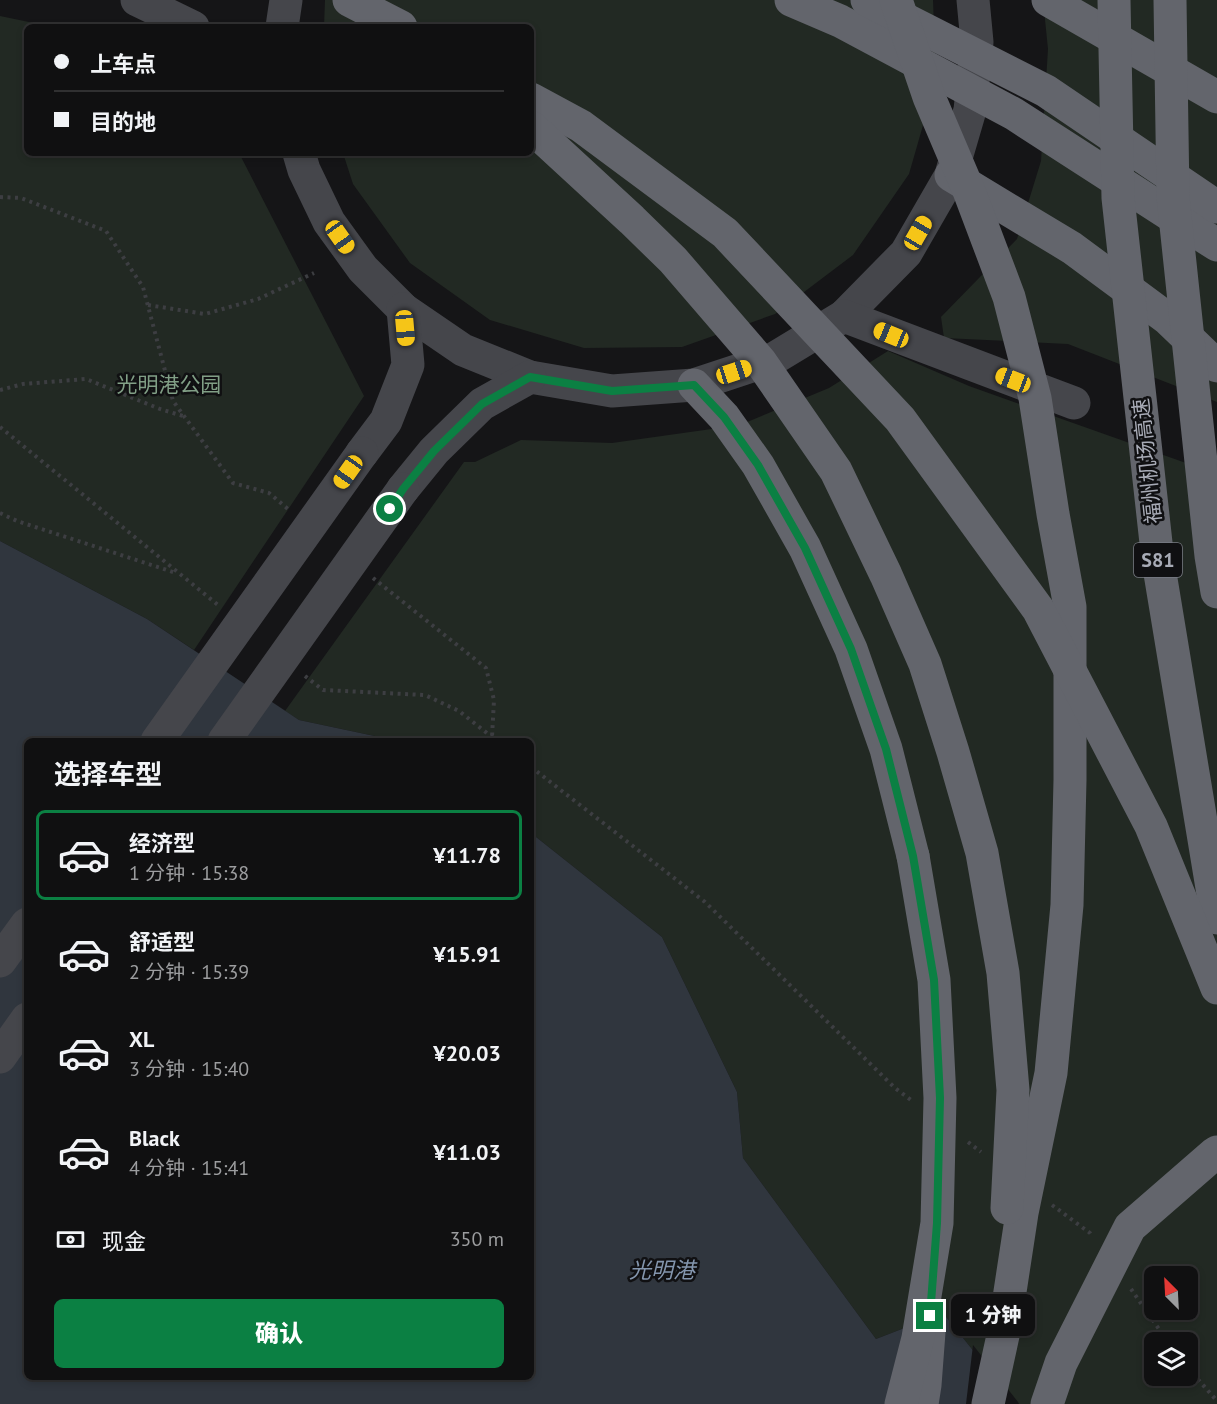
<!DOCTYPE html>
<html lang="zh">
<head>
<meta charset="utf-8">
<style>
  body { margin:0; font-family:"PT Sans","Noto Sans SC",sans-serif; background:#19191a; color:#f1f3f6; height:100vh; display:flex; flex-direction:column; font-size:22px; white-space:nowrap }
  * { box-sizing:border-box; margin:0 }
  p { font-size:20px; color:#9c9d9f }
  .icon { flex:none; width:33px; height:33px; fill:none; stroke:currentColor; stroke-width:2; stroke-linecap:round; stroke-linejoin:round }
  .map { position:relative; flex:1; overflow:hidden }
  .drawer { position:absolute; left:24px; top:738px; width:510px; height:642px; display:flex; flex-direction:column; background:#101011; border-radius:9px; box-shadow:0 3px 9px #0003,0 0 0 2px #303031 }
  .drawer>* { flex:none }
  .banner { position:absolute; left:24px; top:24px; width:510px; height:132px; border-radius:9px; box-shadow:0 3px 9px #0003,0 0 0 2px #303031; display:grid; align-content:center; height:132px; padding:0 30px; background:#101011 }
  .needle { width:39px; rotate:336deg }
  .controls { position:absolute; left:1144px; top:1266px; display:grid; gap:12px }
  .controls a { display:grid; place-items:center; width:54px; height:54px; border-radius:9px; background:#101011; box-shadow:0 3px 9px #0003,0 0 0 2px #303031; font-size:30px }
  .end { position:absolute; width:27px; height:27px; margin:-14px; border:8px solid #0b8043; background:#fff; box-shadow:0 0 0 3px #fff }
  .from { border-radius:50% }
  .bubble { position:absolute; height:42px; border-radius:9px; background:#101011; box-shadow:0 3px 9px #0003,0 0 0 2px #303031; font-size:20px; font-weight:800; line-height:42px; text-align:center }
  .car { position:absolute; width:18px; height:36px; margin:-18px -9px; border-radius:8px; box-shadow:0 0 4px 2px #0007; background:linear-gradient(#f5c518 24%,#345 0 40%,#f5c518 0 76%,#345 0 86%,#f5c518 0) }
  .banner b { display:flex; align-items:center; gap:21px; height:57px; font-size:22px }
  .banner b+b { border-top:2px solid #303031 }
  .banner i { width:15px; height:15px; background:#f1f3f6 }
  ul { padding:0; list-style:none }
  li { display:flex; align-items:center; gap:18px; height:90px; margin:0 12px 9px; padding:0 18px; border:3px solid transparent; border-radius:9px }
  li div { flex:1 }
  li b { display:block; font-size:22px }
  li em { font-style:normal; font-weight:800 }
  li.active { border-color:#0b8043 }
  li>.icon { width:54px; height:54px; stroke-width:1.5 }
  h2 { padding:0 30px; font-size:27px; line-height:72px }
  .pay { display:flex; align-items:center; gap:15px; height:66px; padding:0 30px; font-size:22px }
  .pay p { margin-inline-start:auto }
  .button { display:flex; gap:12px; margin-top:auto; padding:12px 30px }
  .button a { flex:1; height:69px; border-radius:9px; background:#0b8043; color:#fff; font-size:24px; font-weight:800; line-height:69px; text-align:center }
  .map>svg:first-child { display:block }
  .green { fill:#222923; fill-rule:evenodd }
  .water { fill:#30363e }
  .pier { fill:#151517 }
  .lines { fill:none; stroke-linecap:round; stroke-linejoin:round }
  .path { stroke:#3d3e42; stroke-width:4; stroke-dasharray:3 4.5; stroke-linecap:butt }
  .secondary { stroke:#45464b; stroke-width:33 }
  .highway { stroke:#63656c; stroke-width:33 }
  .secondary-bridge { stroke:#45464b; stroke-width:33 }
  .highway-bridge { stroke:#63656c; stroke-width:33 }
  .route { stroke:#0b8043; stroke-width:8 }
  .labels { text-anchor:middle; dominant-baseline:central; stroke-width:5; stroke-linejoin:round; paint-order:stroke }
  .shield { fill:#101012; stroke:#7a7c85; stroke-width:1.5 }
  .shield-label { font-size:20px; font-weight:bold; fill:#a8abb6 }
  .park-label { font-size:21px; fill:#819f86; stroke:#101012 }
  .street-label { font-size:21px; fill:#a8abb6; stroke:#101012 }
  .water-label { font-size:22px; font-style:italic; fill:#8395ad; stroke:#101012 }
</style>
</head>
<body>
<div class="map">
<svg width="1217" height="1404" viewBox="0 0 1217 1404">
  <rect width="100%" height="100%" fill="#151517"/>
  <g class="green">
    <polygon points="325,0 933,0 936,80 909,174 853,255 775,314 682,347 584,348 490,320 410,263 353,184 343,153 531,153 531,27 324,27"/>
    <polygon points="1043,0 1217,0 1217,402 1068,344 944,338 941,317 1017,239 1041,161 1048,49"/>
    <polygon points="0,16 53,27 27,27 27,153 239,153 364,396 194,650 147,619 0,541"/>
    <path d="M888 351 969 386 1217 474V1404H1016L943 1313 876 1339 743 1158 737 1092 662 937 531 833V741H398L299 720 285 711 464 462H475L521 440 612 443 740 425 829 388ZM1155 1276H1188V1310H1155ZM1155 1342H1188V1376H1155Z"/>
  </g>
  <polygon class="water" points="0,541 147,619 299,720 398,741 27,741 27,1377 531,1377 531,833 662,937 737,1092 743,1158 876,1339 943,1313 1016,1404 0,1404"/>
  <polygon class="pier" points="973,1345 1018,1402 1019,1404 966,1404"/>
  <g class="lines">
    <g class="path">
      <polyline points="0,197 21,198 106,231 143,287 173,401 233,483 269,493 288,509"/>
      <polyline points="148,305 205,314 258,299 314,273"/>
      <polyline points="0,390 23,384 86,379 160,409 183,416"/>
      <polyline points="0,427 218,605"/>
      <polyline points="0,513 17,521 176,573"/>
      <polyline points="373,578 486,668 494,700 492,737"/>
      <polyline points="305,676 323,690 425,695 459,711 497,741"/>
      <polyline points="531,767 705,902 895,1088 911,1100"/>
      <polyline points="968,1142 981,1152"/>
      <polyline points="1052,1205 1090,1233 1093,1237"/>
      <polyline points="1131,1289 1168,1342"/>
      <polyline points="1188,1368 1217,1401"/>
    </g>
    <g class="secondary">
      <polyline points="137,0 193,27"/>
      <polyline points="282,27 286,0"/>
      <polyline points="299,153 304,170 329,222 363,269 403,309 463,350 530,377 612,391 694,385 773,359 844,316 906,253 951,175 970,110 977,42 973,0"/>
      <polyline points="844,316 1074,403"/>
      <polyline points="362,453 386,421 408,365 403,309"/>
      <polyline points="403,489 434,451 482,404 530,377"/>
      <polyline points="0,961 27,924"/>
      <polyline points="0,1057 27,1019"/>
    </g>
    <g class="highway">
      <polyline points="349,0 401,27"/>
      <polyline points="1048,0 1217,97"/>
      <polyline points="951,175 1072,248 1168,319 1217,366"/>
      <polyline points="694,385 724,417 758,465 805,548 851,649 886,749 913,856"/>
      <polyline points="922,1404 925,1385 929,1332"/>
    </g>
    <g class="secondary-bridge">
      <polyline points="157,741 362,453"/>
      <polyline points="224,741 403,489"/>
    </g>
    <g class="highway-bridge">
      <polyline points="791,0 840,21 1014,114 1217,245"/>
      <polyline points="867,0 1046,91 1217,207"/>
      <polyline points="896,0 929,97 969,191 1009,297 1035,398 1053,514 1070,607 1070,780 1067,905 1051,1073 1022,1213 1004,1331 988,1404"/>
      <polyline points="1114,0 1118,198 1158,561 1217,918"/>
      <polyline points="1170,0 1173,197 1211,556 1217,592"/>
      <polyline points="531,99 581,126 725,233 900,419 1038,609 1151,826 1217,988"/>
      <polyline points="531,127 632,220 673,260 760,361 836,471 886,575 925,664 953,752 982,853 1003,973 1013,1090 1007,1208"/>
      <polyline points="901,1404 918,1338 937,1223 940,1098 934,980 913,856"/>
      <polyline points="1047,1404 1061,1363 1130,1227 1214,1154 1217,1152"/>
    </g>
  </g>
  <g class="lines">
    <polyline class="route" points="390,509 403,489 434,451 482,404 530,377 612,391 694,385 724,417 758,465 805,548 851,649 886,749 913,856 934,980 940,1098 937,1223 930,1316"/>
  </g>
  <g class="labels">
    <rect class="shield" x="1134" y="543" width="48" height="34" rx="4.5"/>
    <g class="shield-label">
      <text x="1158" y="560">S81</text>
    </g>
    <g class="park-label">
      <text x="169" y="384">光明港公园</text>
    </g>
    <g class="street-label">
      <text transform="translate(1147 461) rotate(-96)">福州机场高速</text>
    </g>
    <g class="water-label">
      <text x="662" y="1270">光明港</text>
    </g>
  </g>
</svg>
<div class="controls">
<a><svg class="needle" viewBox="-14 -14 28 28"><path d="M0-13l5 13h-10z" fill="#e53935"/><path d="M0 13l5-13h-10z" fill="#9c9d9f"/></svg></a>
<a><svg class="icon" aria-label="layers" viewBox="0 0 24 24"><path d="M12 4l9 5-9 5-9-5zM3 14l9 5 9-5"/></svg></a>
</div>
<i class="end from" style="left:390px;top:509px"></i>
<i class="end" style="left:930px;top:1316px"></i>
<div class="bubble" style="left:951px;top:1294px;width:84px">1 分钟</div>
<i class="car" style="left:918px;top:233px;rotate:30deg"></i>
<i class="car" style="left:340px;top:237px;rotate:145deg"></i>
<i class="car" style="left:405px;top:328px;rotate:175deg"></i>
<i class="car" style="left:891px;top:335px;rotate:292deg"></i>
<i class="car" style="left:734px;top:372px;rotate:72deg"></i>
<i class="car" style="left:1013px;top:380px;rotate:291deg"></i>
<i class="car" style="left:348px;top:472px;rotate:215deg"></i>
<div class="banner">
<b><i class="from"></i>上车点</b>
<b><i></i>目的地</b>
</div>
<section class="drawer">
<h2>选择车型</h2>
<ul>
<li class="active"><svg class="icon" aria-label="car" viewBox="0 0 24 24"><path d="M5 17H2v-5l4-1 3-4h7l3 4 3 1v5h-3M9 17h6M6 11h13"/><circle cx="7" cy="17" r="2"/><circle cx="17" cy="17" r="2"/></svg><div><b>经济型</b><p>1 分钟 · 15:38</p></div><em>¥11.78</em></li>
<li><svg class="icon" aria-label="car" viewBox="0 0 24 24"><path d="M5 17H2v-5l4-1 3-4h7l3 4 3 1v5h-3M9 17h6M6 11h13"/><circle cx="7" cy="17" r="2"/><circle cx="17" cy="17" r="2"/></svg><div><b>舒适型</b><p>2 分钟 · 15:39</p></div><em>¥15.91</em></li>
<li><svg class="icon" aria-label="car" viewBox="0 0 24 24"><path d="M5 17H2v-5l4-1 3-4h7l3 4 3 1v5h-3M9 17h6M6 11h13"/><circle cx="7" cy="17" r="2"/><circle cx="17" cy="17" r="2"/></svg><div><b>XL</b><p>3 分钟 · 15:40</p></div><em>¥20.03</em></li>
<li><svg class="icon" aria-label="car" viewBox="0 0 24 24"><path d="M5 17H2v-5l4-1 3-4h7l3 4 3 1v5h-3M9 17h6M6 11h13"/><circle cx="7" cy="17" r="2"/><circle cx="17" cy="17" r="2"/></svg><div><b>Black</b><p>4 分钟 · 15:41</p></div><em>¥11.03</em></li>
</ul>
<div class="pay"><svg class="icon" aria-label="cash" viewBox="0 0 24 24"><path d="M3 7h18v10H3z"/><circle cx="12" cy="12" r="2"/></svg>现金<p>350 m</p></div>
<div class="button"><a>确认</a></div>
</section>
</div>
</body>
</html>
